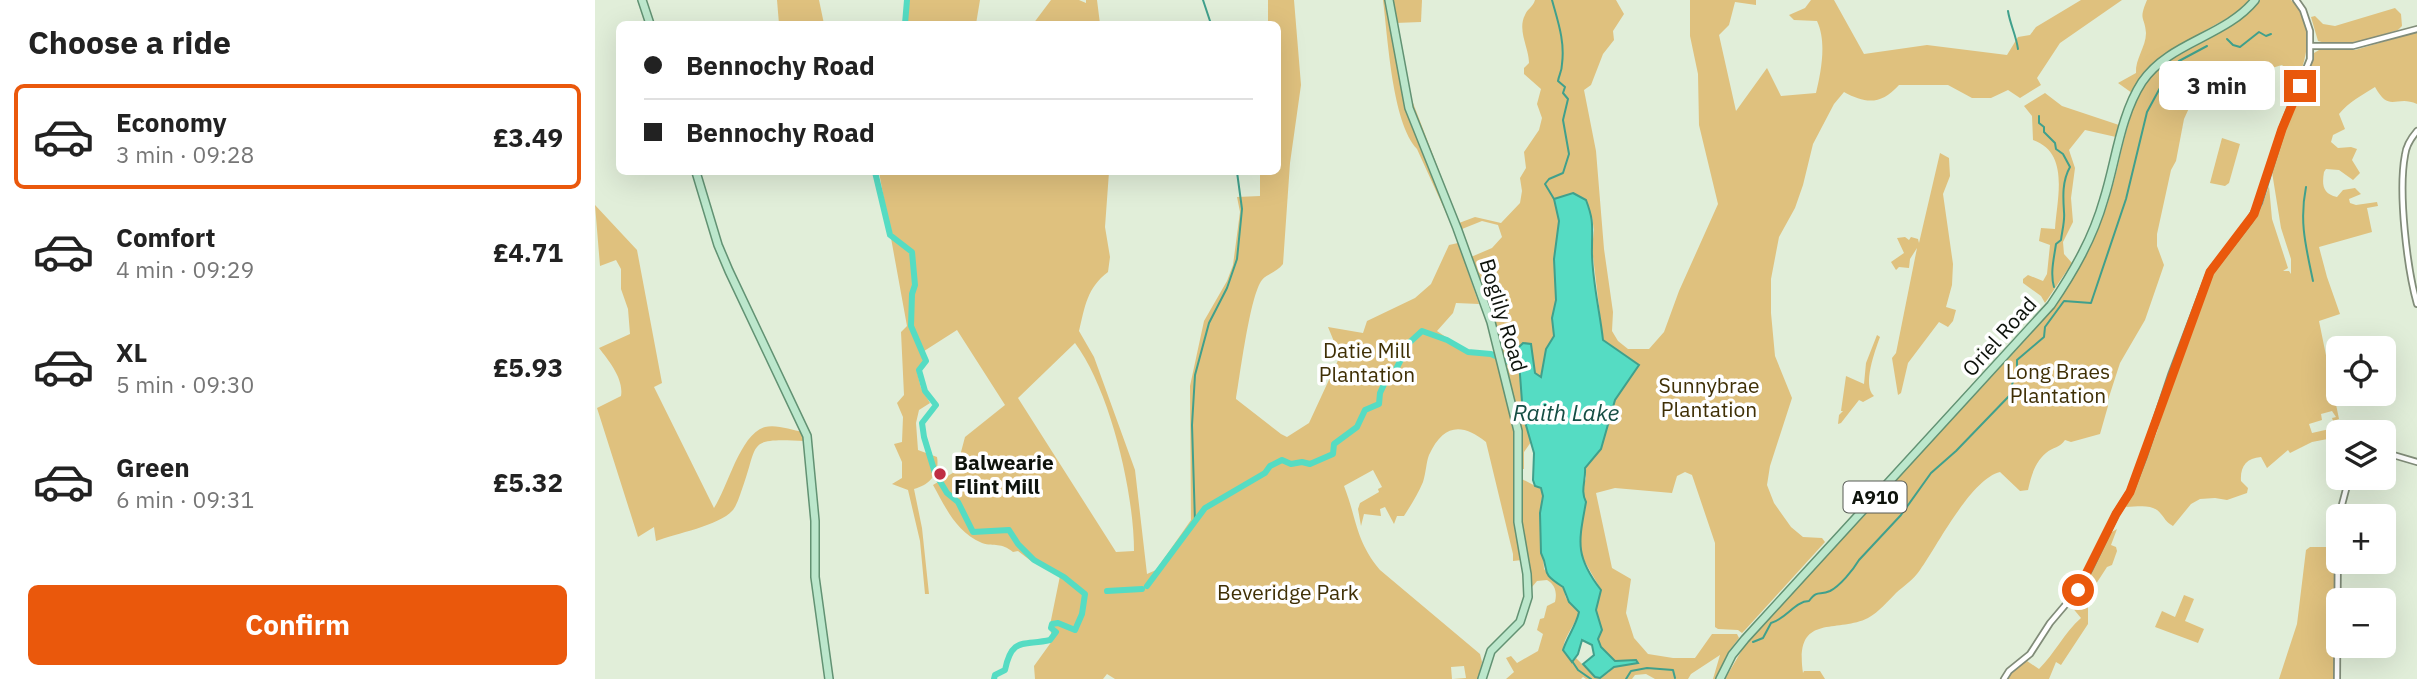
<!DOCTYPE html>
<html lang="en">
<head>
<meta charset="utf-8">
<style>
  body { margin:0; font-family:"IBM Plex Sans",sans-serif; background:#f6f6f6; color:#222; height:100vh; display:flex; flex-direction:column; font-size:26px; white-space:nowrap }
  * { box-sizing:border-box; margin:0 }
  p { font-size:23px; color:#767676 }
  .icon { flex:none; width:38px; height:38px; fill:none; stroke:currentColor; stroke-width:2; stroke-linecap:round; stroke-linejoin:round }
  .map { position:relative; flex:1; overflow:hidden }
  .drawer { display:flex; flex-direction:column; background:#fff; width:595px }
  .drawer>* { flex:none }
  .banner { position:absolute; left:21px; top:21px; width:665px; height:154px; border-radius:10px; box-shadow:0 7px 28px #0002; display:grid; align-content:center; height:154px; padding:0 28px; background:#fff }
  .controls { position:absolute; left:1731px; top:336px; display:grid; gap:14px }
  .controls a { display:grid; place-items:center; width:70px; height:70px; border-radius:10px; background:#fff; box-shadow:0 7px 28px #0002; font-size:35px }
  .end { position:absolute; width:32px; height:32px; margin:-16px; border:9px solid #ea580c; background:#fff; box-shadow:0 0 0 4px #fff }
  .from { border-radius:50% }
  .bubble { position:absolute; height:49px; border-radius:10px; background:#fff; box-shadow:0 7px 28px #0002; font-size:23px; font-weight:800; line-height:49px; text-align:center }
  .banner b { display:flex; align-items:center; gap:24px; height:66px; font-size:26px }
  .banner b+b { border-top:2px solid #e0e0e0 }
  .banner i { width:18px; height:18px; background:#222 }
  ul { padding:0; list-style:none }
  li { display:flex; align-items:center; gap:21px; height:105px; margin:0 14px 10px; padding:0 14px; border:4px solid transparent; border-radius:10px }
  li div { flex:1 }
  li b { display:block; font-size:26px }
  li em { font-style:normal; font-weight:800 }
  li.on { border-color:#ea580c }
  li>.icon { width:63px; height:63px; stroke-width:1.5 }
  h2 { padding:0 28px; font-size:32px; line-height:84px }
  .action { display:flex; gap:14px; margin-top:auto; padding:14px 28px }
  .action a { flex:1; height:80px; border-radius:10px; background:#ea580c; color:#fff; font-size:28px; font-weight:800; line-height:80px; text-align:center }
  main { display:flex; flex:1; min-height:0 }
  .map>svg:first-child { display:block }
  .green { fill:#dfc17e; fill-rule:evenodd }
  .water { fill:#55dcc3; stroke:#40a08c; stroke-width:2 }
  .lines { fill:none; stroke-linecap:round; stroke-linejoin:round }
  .stream { stroke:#40a08c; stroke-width:2 }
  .river { stroke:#55dcc3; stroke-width:6 }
  .minor-casing { stroke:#818c79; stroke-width:8 }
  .major-casing { stroke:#629273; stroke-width:10 }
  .minor { stroke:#fff; stroke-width:4.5 }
  .major { stroke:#bce7cc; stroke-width:7 }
  .route { stroke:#ea580c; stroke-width:9 }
  .poi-dot { fill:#bf2e44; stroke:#fff; stroke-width:2.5 }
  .labels { text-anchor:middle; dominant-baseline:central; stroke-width:7; stroke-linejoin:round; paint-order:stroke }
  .shield { fill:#fff; stroke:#565a55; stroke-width:2 }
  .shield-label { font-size:19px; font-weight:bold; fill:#0e130c }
  .street-label { font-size:21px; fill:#0e130c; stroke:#fff }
  .park-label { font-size:21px; fill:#3f2f05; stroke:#fff }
  .poi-label { font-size:21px; font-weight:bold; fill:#0e130c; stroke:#fff; text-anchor:start }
  .water-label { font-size:23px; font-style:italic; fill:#154e44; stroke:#fff }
</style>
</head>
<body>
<main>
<section class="drawer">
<h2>Choose a ride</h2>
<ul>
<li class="on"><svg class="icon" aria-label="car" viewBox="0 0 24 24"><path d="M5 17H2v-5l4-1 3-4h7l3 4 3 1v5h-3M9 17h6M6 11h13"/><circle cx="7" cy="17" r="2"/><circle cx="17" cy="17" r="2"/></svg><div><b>Economy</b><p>3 min · 09:28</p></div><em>£3.49</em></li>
<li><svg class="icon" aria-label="car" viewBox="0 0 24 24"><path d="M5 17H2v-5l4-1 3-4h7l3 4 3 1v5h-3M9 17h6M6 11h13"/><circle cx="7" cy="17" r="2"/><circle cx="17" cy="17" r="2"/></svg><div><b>Comfort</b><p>4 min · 09:29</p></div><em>£4.71</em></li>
<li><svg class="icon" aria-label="car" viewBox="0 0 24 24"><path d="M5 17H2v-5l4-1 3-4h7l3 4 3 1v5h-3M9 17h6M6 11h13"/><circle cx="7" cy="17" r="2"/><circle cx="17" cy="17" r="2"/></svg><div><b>XL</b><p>5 min · 09:30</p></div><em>£5.93</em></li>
<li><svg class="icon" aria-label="car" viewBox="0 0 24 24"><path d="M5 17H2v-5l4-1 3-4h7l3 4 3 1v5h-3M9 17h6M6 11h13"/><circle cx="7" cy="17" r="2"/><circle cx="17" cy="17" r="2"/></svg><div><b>Green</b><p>6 min · 09:31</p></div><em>£5.32</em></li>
</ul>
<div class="action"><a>Confirm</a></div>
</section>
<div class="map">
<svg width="1822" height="679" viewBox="0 0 1822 679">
  <rect width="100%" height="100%" fill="#e1eed9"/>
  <g class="green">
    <polygon points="182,0 224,0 229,24 184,24"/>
    <polygon points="313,0 385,0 381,24 309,24"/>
    <polygon points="456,0 484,0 491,3 491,0 502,0 505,24 438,24"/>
    <path d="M673 0H699L706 85 695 163 688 264C682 272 672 274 667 280 655 295 645 376 641 399L686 434 692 437 714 423 745 356 733 327 768 333 772 321 820 298 836 284 854 245 863 243 884 304 861 303 858 313 842 331 877 355H895L904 359C911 385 919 412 920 440 923 481 918 518 927 560L918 561V554L891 442C866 422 848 425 834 455 831 463 831 473 828 482 823 494 816 505 809 516H802L799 524 790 507 785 509 786 516 769 514 766 526 763 509 765 503 784 492 783 489 787 487 778 470 749 486C762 519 760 540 785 570L885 654 887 662 883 679H858L871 678 869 666 856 667 857 679H520L512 674 508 679H440L439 666 457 641 455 625 465 576 436 561 423 551 418 552C406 542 400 547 387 543 361 532 351 508 338 485L361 471 370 437 410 405 362 330 326 353 328 361 322 372 326 388 335 403 324 410 321 423 323 450 342 457C345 473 335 485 319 489L327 528 334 594H330L325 541 313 490 297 484 307 478V462L299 444 307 442 308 417 302 403 309 395 306 332 312 326 284 172H514L510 227 515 257 513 272C492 288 490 306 484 331L499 357 540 470 552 574 561 570 596 520 595 386 609 321 632 281 638 265 645 212 642 197 665 196V172H682V24H673ZM480 343C515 390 539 492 539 551L521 552 423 398Z"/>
    <path d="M788 0H792L815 95 864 223 880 217 906 223 925 203 927 191 925 178 931 168 929 152 944 130 947 118 942 104 946 89 929 74V68L934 63C934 48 922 30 930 15 932 9 938 7 940 0H1021L1029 14 1018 31 1019 40 1008 54 996 85 989 90 1001 151 1009 249 1018 312 1017 331 1023 341 1033 349H1054L1069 332 1084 291 1123 204 1104 125 1103 74 1095 36V0H1161V5L1140 2 1134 25 1124 35 1141 111 1172 68 1186 96 1221 93C1226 72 1232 42 1222 21L1199 20 1194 15 1210 8 1216 0H1239L1269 54 1332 45 1412 55 1423 37 1435 35 1441 27 1486 0H1527L1465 43 1442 78 1446 85 1425 98 1413 90 1396 98H1377L1353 85H1304C1286 105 1271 104 1249 92L1239 104 1218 144 1208 185 1200 208 1184 237 1176 279V313L1180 356 1197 398 1175 466 1172 485 1179 503 1196 527 1208 537 1227 538 1230 542 1150 630 1147 633 1143 630 1123 629 1120 627V543L1097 475 1090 472 1082 476 1077 493 1020 488 1001 493 1017 568 1036 579 1031 613 1039 638 1053 654 1078 658H1100L1117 634H1142L1144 638 1134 651 1120 679H1118L1125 655 1096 674 1093 679H1060L1051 674 1040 675 1037 679H991L988 677 986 679H911L919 672 911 658 916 656 922 663 943 651 948 634 942 630 945 619 949 618 952 606 960 602C962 594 961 585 952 580L942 581 937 587 925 517V478L948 490 945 513 949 569 968 587 971 598 984 612C982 622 965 642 969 652 971 656 975 658 977 661L981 658 1000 677 1013 673 1019 667 1043 663 1041 660 1020 661 1005 647 1003 639 1001 610 1006 590 986 555 984 544 987 529 985 523 989 513 988 487 991 478 990 468 1006 449 1020 400 1044 365 1008 340 997 248 999 230 997 217 959 200 964 221 959 259 961 300 957 318 959 336 951 349 946 377 940 373 936 344 923 348 928 415 936 442 929 452V469H925L924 424 903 334 876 257 897 248 907 237 903 225 887 221 867 229 864 223 857 226 822 149C797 122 793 38 788 0Z"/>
    <polygon points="796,0 827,0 826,22 800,23"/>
    <path d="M1552 0H1654C1645 12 1631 19 1618 26 1583 47 1558 57 1537 93L1523 83 1541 73C1540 59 1551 47 1551 33 1550 16 1543 21 1552 0Z"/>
    <path d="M1665 0H1696C1719 20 1714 56 1702 80L1687 65 1629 82 1608 90 1595 106 1589 119 1581 161 1576 170 1562 234V246L1569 265 1550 320 1525 363 1512 403 1513 406 1505 434 1476 442 1470 440C1465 448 1458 447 1451 453 1440 462 1436 476 1433 490L1425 491 1405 472C1376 479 1342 546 1325 570 1319 579 1309 586 1301 593 1293 601 1284 612 1273 618 1241 634 1199 612 1208 673L1209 671H1225L1230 679H1130L1151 643 1435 335C1465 300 1492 261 1508 217 1520 186 1525 151 1535 119 1538 109 1541 98 1546 89 1573 45 1635 41 1665 0Z"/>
    <path d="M1800 8 1806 14 1807 26 1803 30C1778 37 1749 49 1723 41L1716 17 1720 16 1728 24 1740 26Z"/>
    <path d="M1822 32V104C1801 94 1795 114 1780 87 1767 95 1754 102 1744 114L1750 129 1738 135 1736 142 1743 148 1756 147 1762 149 1757 160 1765 173 1758 180 1744 170 1731 169 1729 172C1727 184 1727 194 1742 197L1748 190 1760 188 1766 194 1754 199 1755 203 1761 205 1782 202 1783 206 1772 208 1777 232 1724 247 1732 277 1745 314 1724 321 1744 419 1738 421 1737 418 1741 417 1737 411 1726 414 1727 420 1714 424 1717 433 1739 428V425L1743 424 1745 427 1743 437 1717 442 1695 453 1693 450 1672 468 1666 457C1651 458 1645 467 1646 481L1653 488 1652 493 1632 500 1620 498 1605 499 1596 504 1578 526C1571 522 1571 520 1566 514 1558 503 1543 507 1531 507L1562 432 1571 399 1616 276 1667 206 1674 186 1677 219 1693 268 1688 271H1694L1696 274V259L1686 228 1677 172 1693 120 1719 53 1724 50H1760Z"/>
    <path d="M1450 93 1467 106 1524 125 1521 137 1490 130 1474 150 1480 168 1476 198 1478 222 1468 242 1469 254 1477 263 1450 303 1446 296 1428 283V279L1433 275 1448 281 1452 274 1455 245 1444 241 1446 228 1460 229C1462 198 1475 153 1438 140L1437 116 1429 106Z"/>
    <polygon points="1627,138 1645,144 1634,183 1630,186 1615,183"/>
    <polygon points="1345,153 1354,158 1355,176 1348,194 1358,264 1357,285 1351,307 1361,310 1358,321 1353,327 1344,322 1313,363 1306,393 1303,395 1297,358 1301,353 1322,248 1315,259 1314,268 1304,267 1301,270 1296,262 1309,253 1302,238 1310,237 1314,240 1316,237 1323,239 1324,243"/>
    <path d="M0 205 42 250 67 383 59 387 119 508C133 487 145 434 170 427 181 424 197 430 208 432L210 441C149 438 165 442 146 492 144 498 141 507 137 511 125 525 80 534 61 541L59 527 43 537 2 408 26 396C29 379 14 361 4 348L35 334 33 309 26 289V269L21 260 5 266Z"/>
    <path d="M1282 335 1285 337C1280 351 1267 385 1279 396L1268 402 1264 400 1246 423 1243 424 1244 415 1248 411H1246L1251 376 1269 384 1271 363Z"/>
    <path d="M1522 529 1516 545 1521 547 1522 551 1517 565 1512 567 1499 587 1493 602V624L1466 665 1461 662 1454 679H1411L1417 670 1432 661 1444 669C1460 653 1469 633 1486 618L1476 606 1486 592 1512 540 1517 532Z"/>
    <polygon points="1715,547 1739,547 1741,550 1740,679 1684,679 1702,624 1711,550"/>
    <polygon points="1589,595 1599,599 1590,621 1609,629 1603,643 1560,627 1567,611 1580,617"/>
  </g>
  <path class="water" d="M978 193 991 200C999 221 997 226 997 248 996 275 1005 312 1008 340L1044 365 1020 400 1006 449 990 468C991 480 985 491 991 502 984 541 979 555 1006 590L1001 610 1007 630 1003 639 1006 647 1020 661 1041 660 1043 663 1019 667 1005 678 1000 677 988 664 999 655 997 645 987 640 983 654 977 662 968 650C972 637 981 626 984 612L974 602 968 587C943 571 956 573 946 553L945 513 948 496 946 488 940 486 938 480 939 453 928 415 923 348 928 343 936 344 940 373 946 377 951 349 959 336 957 318 961 300 959 259 964 221 959 199Z"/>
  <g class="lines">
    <g class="stream">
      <polyline points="608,0 616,24"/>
      <path d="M957 0C963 22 970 41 967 64 967 71 964 75 963 81L970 87 968 93 973 99 968 120 974 154 968 173 954 179 950 184 959 199"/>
      <path d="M1413 11C1415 24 1421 35 1423 49"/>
      <polyline points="1632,39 1638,45 1645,47 1664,32 1671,36 1676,34"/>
      <path d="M1444 116V123L1449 127V132L1460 143 1461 149 1468 154 1475 167C1467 181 1468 197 1469 212 1470 221 1467 231 1466 240L1461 244C1459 258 1455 273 1459 287"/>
      <path d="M1711 187C1704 222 1711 247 1718 281"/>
      <polyline points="908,360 924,357"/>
      <polyline points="600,522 597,425 600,375 614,323 632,288 642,259 647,209 642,172"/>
      <path d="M1158 642 1168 638 1176 623C1191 619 1200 601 1214 601 1223 589 1224 596 1235 591 1245 586 1258 570 1264 560L1306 515 1336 473 1361 451 1416 394V387L1422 372V360L1449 337 1450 327 1469 301 1496 303 1531 199 1552 112 1572 75 1584 61 1612 46"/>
      <polyline points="977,661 983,670 996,679"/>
      <polyline points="1031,679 1036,671 1052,668 1078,670 1080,678"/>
    </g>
    <g class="river">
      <polyline points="310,24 312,0"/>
      <path d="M280 172 295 235 317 252 320 285 317 294 316 326 331 361 324 370 330 391 341 405 327 423 329 437 340 473 352 493 363 502 378 532 414 530 423 544 439 560 469 577 490 594 487 614 480 630 463 623 457 624 456 628 461 632 455 640C429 646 417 636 410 670L400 675 399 679"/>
      <polyline points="552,586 610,508 670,473 675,466 687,460 696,464 707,462 715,464 738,454 739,444 762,427 770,410 784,404 785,393 793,376 799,373 815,342 827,331 852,340 873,352 896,354 925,367"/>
      <polyline points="512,591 547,589"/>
    </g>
    <g class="minor-casing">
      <g id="minor">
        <polyline points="1716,46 1758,46 1822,29"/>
        <path d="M1822 131C1816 138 1811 146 1810 155 1803 192 1812 268 1822 304"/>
        <polyline points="1788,452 1822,462"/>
        <polyline points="1744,516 1754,478"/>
        <polyline points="1409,679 1414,671 1435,654 1455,623 1483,590 1495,568 1521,514 1535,492 1549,456 1576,375 1615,272 1655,220 1664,203 1687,129 1715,59 1715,31 1708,10 1701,0"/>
        <polyline points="1742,679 1743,529"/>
      </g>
    </g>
    <g class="major-casing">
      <g id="major">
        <polyline points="47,0 55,24"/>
        <polyline points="794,0 814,108 862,228 896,322 923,431 923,522 932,574 933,597 925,622 896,651 887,679"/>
        <polyline points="101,172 123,245 134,271 212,436 220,521 220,577 234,679"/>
        <path d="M1125 679 1137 655 1150 639 1456 305C1479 271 1498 238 1509 199 1521 161 1525 116 1547 82 1574 42 1630 37 1660 0"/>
      </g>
    </g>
    <use href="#minor" class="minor"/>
    <use href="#major" class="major"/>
  </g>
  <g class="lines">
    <polyline class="route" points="1483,590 1521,514 1535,492 1615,272 1659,214 1687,129 1705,86"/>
  </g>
  <circle class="poi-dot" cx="345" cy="474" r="7"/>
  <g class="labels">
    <rect class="shield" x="1248.5" y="481.5" width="63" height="31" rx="5"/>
    <g class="shield-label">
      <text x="1280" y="497">A910</text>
    </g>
    <g class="street-label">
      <text transform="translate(909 315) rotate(73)">Boglily Road</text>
      <text transform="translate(1404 336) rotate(-48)">Oriel Road</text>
    </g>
    <g class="park-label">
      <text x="772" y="350">Datie Mill<tspan x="772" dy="24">Plantation</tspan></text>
      <text x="1463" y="371">Long Braes<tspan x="1463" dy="24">Plantation</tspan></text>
      <text x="1114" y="385">Sunnybrae<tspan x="1114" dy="24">Plantation</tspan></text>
      <text x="693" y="592">Beveridge Park</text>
    </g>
    <g class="poi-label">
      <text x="359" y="462">Balwearie<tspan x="359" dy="24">Flint Mill</tspan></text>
    </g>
    <g class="water-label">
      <text x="971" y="412">Raith Lake</text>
    </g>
  </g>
</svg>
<div class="controls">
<a><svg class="icon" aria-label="locate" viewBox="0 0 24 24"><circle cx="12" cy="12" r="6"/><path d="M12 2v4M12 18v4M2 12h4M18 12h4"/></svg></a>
<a><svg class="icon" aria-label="layers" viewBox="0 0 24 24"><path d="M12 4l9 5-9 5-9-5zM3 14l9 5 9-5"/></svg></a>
<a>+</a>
<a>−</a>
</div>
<i class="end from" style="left:1483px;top:590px"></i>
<i class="end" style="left:1705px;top:86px"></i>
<div class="bubble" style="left:1564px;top:61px;width:116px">3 min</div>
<div class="banner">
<b><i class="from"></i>Bennochy Road</b>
<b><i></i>Bennochy Road</b>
</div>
</div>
</main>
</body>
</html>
